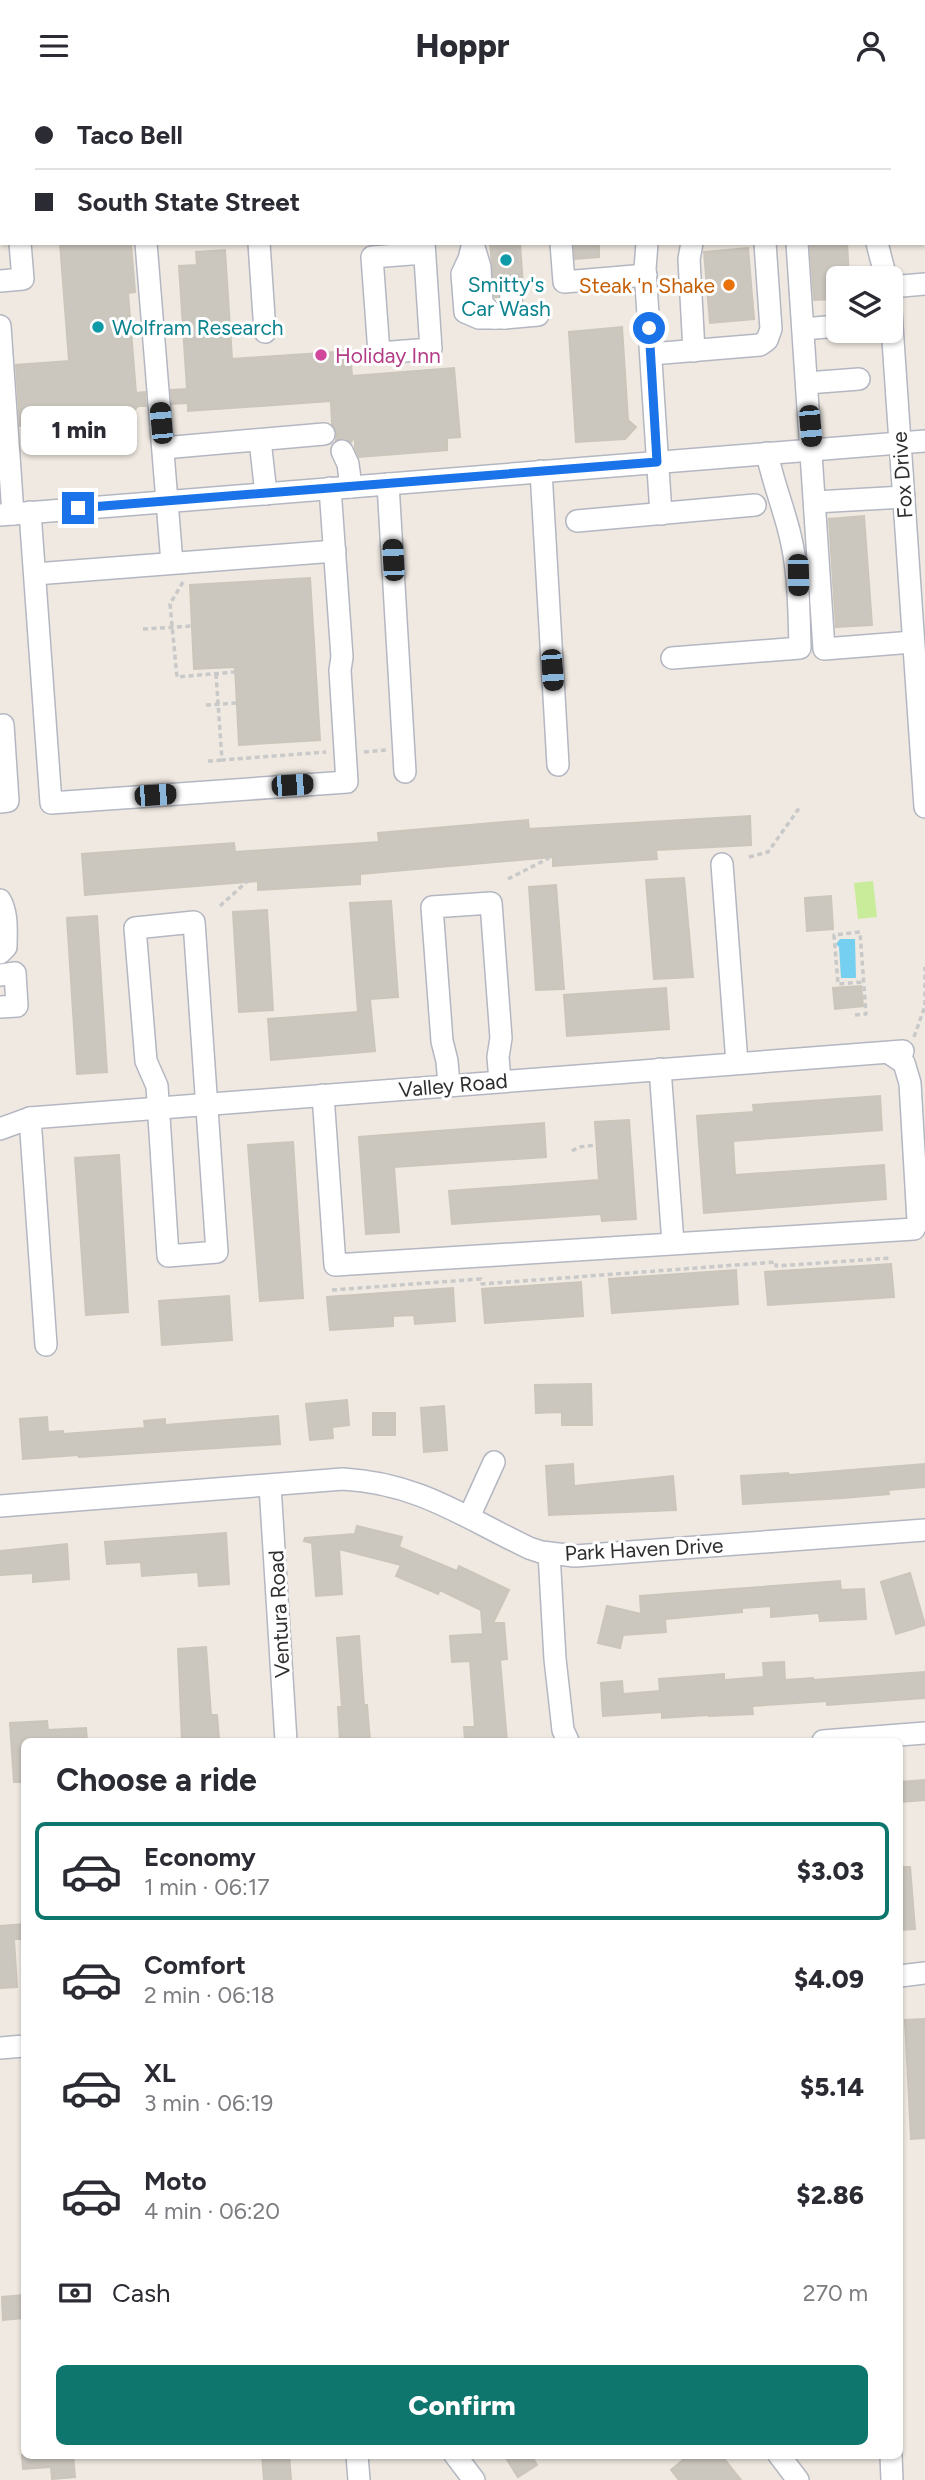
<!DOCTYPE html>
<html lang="en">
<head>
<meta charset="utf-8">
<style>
  body { margin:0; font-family:Figtree,sans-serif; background:#f7f7f7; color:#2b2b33; height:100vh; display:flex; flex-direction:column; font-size:26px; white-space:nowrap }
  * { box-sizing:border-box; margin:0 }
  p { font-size:23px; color:#7c7c81 }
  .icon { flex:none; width:38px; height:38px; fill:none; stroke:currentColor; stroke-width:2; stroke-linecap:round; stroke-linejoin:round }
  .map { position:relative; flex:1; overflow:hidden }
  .panel { position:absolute; left:21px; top:1647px; width:882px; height:721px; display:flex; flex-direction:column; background:#fff; border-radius:10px; box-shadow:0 2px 5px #0004 }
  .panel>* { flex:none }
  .banner { position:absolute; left:0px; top:0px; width:926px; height:154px; box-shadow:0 2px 5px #0004; display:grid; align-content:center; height:154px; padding:0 35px; background:#fff }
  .tools { position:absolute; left:826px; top:175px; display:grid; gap:14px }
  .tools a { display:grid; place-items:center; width:77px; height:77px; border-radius:10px; background:#fff; box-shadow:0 2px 5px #0004; font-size:35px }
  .end { position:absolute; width:32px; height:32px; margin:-16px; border:9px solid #1a73e8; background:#fff; box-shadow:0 0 0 4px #fff }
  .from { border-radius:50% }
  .bubble { position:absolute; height:49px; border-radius:10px; background:#fff; box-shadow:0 2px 5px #0004; font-size:23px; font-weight:800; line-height:49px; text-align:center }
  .car { position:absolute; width:21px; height:42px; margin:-21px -10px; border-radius:9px; box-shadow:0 0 5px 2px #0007; background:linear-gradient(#222 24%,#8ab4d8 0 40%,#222 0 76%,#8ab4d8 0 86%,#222 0) }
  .banner b { display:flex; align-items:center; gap:24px; height:66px; font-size:26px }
  .banner b+b { border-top:2px solid #e1e1e2 }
  .banner i { width:18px; height:18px; background:#2b2b33 }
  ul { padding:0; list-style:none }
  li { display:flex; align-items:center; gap:21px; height:98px; margin:0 14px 10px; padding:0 21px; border:4px solid transparent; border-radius:10px }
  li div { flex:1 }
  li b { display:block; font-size:26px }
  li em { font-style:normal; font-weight:800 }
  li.selected { border-color:#0f766e }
  li>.icon { width:63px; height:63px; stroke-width:1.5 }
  h2 { padding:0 35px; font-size:32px; line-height:84px }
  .pay { display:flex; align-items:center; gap:18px; height:77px; padding:0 35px; font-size:26px }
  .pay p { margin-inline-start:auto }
  .action { display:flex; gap:14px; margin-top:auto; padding:14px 35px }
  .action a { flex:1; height:80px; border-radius:10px; background:#0f766e; color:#fff; font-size:28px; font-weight:800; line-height:80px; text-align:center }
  header { display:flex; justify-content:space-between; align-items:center; height:91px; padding:0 35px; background:#fff; font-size:32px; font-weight:800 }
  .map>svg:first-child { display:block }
  .pitch { fill:#c9ec9a }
  .water { fill:#75cff0 }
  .building { fill:#cbc7bf; stroke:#cbc5ba; stroke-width:2 }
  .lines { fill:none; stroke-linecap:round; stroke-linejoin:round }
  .minor-tunnel { stroke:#c8c4bd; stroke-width:21; stroke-dasharray:21 10; stroke-linecap:butt }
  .minor-casing { stroke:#b4b7c1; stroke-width:24 }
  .major-casing { stroke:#c9c9c9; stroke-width:29 }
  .path { stroke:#c9c9c9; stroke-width:3.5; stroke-dasharray:5 3.5; stroke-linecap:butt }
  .minor { stroke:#fff; stroke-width:21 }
  .major { stroke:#f2d163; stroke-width:26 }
  .route { stroke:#1a73e8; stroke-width:9 }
  .culture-dot { fill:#0f9aa8; stroke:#fff; stroke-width:2.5 }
  .food-dot { fill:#e8710a; stroke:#fff; stroke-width:2.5 }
  .hotel-dot { fill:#d1479c; stroke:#fff; stroke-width:2.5 }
  .labels { text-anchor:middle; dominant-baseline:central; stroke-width:6; stroke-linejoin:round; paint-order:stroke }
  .culture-label { font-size:21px; fill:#0d838f; stroke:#fff }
  .food-label { font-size:21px; fill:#c56008; stroke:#fff; text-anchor:end }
  .hotel-label { font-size:21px; fill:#b23c85; stroke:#fff; text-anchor:start }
  .street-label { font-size:21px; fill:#2e2e2e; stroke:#fff }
</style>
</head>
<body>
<header><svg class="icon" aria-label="menu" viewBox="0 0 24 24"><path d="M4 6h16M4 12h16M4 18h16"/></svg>Hoppr<svg class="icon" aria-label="person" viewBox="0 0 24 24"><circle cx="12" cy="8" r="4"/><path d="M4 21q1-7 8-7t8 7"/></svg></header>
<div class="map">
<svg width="925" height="2389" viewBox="0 0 925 2389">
  <rect width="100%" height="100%" fill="#efe9e1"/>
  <polygon class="pitch" points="873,790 877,826 858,828 854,792"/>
  <polygon class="water" points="840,848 855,848 856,887 841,887 839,856 836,853"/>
  <g class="building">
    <polygon points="60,152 131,152 135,201 128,202 136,302 145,301 146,315 138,315 128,326 20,335 16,274 69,270"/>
    <polygon points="490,152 520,152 523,195 516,184 509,183 503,185 498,191 498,206 495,206"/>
    <polygon points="574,152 599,152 599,166 575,168"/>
    <polygon points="810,152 847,152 849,187 838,187 838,208 814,209"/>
    <polygon points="748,157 754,228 710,232 704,161"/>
    <polygon points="225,159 232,268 350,260 352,285 454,277 460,346 447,347 447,359 359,366 355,357 355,346 351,351 344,347 336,349 337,341 332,333 331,310 188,320 188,312 172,313 171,299 187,298 179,175 197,174 196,161"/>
    <polygon points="622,236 628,329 636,336 625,348 576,351 569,241"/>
    <polygon points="864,425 872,534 836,536 829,428"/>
    <polygon points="310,487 320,649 239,654 235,576 194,578 190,494"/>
    <polygon points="750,725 751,754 656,759 657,768 553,775 553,766 360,783 360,793 258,799 258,790 85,804 82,763 234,752 235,761 379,751 378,742 528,729 529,738"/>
    <polygon points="684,787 693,886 654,888 646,789"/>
    <polygon points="556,794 564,898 536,899 529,796"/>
    <polygon points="831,805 833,838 807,840 805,807"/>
    <polygon points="391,810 398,906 370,908 375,960 271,969 268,928 358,921 350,812"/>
    <polygon points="267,819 273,919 239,921 233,821"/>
    <polygon points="97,825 107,981 77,983 67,827"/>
    <polygon points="861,895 863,915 835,918 833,897"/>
    <polygon points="666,897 669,938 567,945 564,904"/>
    <polygon points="880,1005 882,1039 733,1050 735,1084 884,1074 886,1108 704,1122 697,1025 754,1021 753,1014"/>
    <polygon points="629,1029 636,1128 602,1130 601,1123 452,1133 449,1100 599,1089 595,1031"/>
    <polygon points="544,1032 546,1066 394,1076 399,1141 366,1143 359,1046"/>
    <polygon points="293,1051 303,1207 260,1210 248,1054"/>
    <polygon points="119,1064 128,1221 86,1224 75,1067"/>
    <polygon points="891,1173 894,1206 768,1214 765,1181"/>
    <polygon points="736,1179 738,1213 612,1222 609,1188"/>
    <polygon points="581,1191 583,1225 485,1232 482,1198"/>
    <polygon points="453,1197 455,1230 415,1233 414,1224 393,1225 393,1235 330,1239 327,1206"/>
    <polygon points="229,1205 232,1249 162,1254 159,1210"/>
    <polygon points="591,1293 592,1334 562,1334 562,1321 536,1322 535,1294"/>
    <polygon points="347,1309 349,1334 332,1336 333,1347 310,1349 306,1313"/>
    <polygon points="444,1315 447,1359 424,1361 421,1317"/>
    <rect x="373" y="1322" width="22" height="22"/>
    <polygon points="278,1325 280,1353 79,1366 78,1364 23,1368 20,1328 47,1326 48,1341 63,1340 63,1343 145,1337 144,1330 165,1328 165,1334"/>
    <polygon points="573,1373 574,1395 673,1385 676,1419 549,1424 546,1375"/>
    <polygon points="925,1373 925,1396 888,1399 889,1403 843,1407 743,1413 741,1385 788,1382 789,1384"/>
    <polygon points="357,1435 402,1446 399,1456 457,1480 459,1475 509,1499 493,1532 504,1532 507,1568 500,1569 507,1650 465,1650 464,1636 475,1636 470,1570 452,1571 450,1545 483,1543 481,1519 440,1499 438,1503 396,1485 401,1474 339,1458 342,1503 316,1505 312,1452 304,1450 305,1447 355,1443"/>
    <polygon points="226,1442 229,1493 199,1495 198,1481 142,1485 141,1471 107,1473 105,1451"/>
    <polygon points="67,1453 69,1488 33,1491 33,1482 0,1484 0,1460"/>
    <polygon points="910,1482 925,1534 896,1543 881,1491"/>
    <polygon points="840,1490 841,1499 864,1498 866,1528 820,1530 819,1522 771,1526 771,1515 742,1517 742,1521 665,1528 666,1541 623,1544 620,1557 598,1552 607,1515 641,1523 640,1505"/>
    <polygon points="359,1545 364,1614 367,1614 370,1650 340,1650 338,1616 342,1616 337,1547"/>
    <polygon points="206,1556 211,1624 217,1624 219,1647 208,1648 208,1650 182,1650 178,1558"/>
    <polygon points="784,1571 785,1589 813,1587 813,1589 925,1581 925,1607 827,1614 827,1610 752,1615 753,1623 709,1625 709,1624 662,1627 662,1621 603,1625 601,1592 622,1590 623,1603 660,1600 659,1588 724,1583 724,1589 764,1586 763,1572"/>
    <polygon points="47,1630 48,1639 86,1637 87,1650 24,1650 24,1691 14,1691 10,1632"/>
    <polygon points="925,1689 925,1709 900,1711 900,1691"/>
    <polygon points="900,1776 910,1776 915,1838 900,1839"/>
    <polygon points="24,1833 24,1848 14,1848 17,1896 0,1897 0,1835"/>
    <polygon points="925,1928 925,2047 911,2048 905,1929"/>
    <polygon points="24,2204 24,2227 3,2229 2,2206"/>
    <polygon points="22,2364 73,2364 75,2386 52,2388 51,2376 23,2378"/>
    <polygon points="262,2364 289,2364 291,2388 264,2389"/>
    <polygon points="504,2364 531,2364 537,2374 518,2386"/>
    <polygon points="689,2364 721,2364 741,2389 679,2389 671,2379"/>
  </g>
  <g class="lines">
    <polyline class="minor-tunnel" points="507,152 510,196"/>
    <g class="minor-casing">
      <g id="minor">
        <polyline points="9,0 9,2"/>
        <polyline points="135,0 135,2"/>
        <polyline points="259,2 259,0"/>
        <polyline points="538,2 538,0"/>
        <polyline points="0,47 2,47"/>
        <polyline points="146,152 172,472"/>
        <polyline points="259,152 265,241"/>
        <polyline points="424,152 431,258 379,262 372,166 424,162"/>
        <polyline points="473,152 469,168 462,183 465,221 479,227 504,227 512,218 510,196"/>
        <polyline points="561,152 564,191 646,184"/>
        <polyline points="647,152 645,178 661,423"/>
        <polyline points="692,152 689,168 694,260"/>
        <polyline points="797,152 824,558 913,551"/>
        <polyline points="877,152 886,187"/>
        <polyline points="473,153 480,176 482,212 495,227"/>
        <polyline points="0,190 23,188 20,152"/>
        <polyline points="891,196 925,193"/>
        <polyline points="891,220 925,716"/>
        <polyline points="504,227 538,224"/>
        <polyline points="0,235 13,423"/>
        <polyline points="803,238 838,235"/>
        <polyline points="651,263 760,254 767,249 771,238 765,152"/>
        <polyline points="807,292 859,288"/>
        <polyline points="260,349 266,403"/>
        <polyline points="163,357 324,343"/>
        <polyline points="342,360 348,373 351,396"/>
        <polyline points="541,380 558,674"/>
        <polyline points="388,393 405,681"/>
        <polyline points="815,411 904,406"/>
        <polyline points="30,421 51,712 347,691 340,579 342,566 330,397"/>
        <polyline points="0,424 925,350"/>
        <polyline points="577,430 755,414"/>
        <polyline points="35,483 335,460"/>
        <path d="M672 567 800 557C799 522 799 487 792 453 786 422 773 393 767 362"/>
        <polyline points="0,635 3,634 8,710 0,711"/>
        <polyline points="722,773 737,972"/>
        <path d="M0 809C8 823 6 840 6 856L0 862"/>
        <polygon points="194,831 217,1161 168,1165 157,995 146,970 135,837"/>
        <polyline points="0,884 15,882 17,915 0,916"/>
        <polyline points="660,978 673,1152"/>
        <polyline points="449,994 447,970 442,950 432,816 491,812 501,947 498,966 500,990"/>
        <polyline points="323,1004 335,1174 914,1138 918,1130 910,992 904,972 889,962"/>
        <polyline points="30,1027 46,1254"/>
        <polyline points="0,1038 30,1027 903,960"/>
        <polyline points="270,1395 286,1650"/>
        <path d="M0 1415 343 1388C418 1392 464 1426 529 1457L541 1461 575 1465 925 1439"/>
        <polyline points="469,1426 494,1371"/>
        <polyline points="549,1462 555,1568 563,1639 568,1650"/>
        <polyline points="823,1650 925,1642"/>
        <polyline points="900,1885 925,1882"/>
        <polyline points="0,1957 24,1955"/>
        <polyline points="357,2364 359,2389"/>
        <polyline points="455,2364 474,2389"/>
        <polyline points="779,2364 798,2389"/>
        <polyline points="891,2364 892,2389"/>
      </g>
    </g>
    <g class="major-casing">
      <g id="major">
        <polyline points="197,0 231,2"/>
        <polyline points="859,0 859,2"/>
        <polyline points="924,42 925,42"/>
      </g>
    </g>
    <g class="path">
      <polyline points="183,491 170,513 177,586 235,581"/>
      <polyline points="143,538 192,535"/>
      <polyline points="216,583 222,669 326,661"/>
      <polyline points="206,614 237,612"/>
      <polyline points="364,661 387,659"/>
      <polyline points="208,670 222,669"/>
      <polyline points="749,766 768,761 800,716"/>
      <polyline points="508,788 549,767"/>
      <polyline points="220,815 252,786"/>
      <polyline points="855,924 866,923 860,841 834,844 838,893 864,891"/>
      <polyline points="914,946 925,915 925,876"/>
      <polyline points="572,1060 579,1056 596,1054"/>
      <polyline points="332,1199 481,1188 482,1193 776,1171 776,1175 891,1167"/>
    </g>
    <use href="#minor" class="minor"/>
    <use href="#major" class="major"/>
  </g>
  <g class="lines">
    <polyline class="route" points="78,417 657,371 649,237"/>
  </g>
  <g class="culture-dot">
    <circle cx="506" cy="169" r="7"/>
    <circle cx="98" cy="236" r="7"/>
  </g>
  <circle class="food-dot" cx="729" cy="194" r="7"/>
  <circle class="hotel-dot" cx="321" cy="264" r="7"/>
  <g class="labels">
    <g class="culture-label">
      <text x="506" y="193">Smitty's<tspan x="506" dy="24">Car Wash</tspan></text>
      <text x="112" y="236" text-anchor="start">Wolfram Research</text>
    </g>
    <g class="food-label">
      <text x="715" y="194">Steak 'n Shake</text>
    </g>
    <g class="hotel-label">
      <text x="335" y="264">Holiday Inn</text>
    </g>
    <g class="street-label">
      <text transform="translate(902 384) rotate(-94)">Fox Drive</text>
      <text transform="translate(453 994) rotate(-5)">Valley Road</text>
      <text transform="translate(644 1458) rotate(-3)">Park Haven Drive</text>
      <text transform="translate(279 1523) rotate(-93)">Ventura Road</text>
    </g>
  </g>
</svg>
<div class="tools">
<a><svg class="icon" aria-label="layers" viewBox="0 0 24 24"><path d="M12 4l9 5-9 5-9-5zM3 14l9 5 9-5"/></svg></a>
</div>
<i class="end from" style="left:649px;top:237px"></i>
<i class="end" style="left:78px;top:417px"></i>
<div class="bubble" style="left:21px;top:315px;width:116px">1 min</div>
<i class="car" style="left:161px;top:332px;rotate:355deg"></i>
<i class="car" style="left:810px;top:335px;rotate:175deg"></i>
<i class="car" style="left:393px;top:469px;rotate:357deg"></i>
<i class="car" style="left:798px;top:484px;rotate:179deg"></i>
<i class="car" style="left:552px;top:579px;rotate:176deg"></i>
<i class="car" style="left:292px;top:694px;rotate:86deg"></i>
<i class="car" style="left:155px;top:704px;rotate:86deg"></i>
<div class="banner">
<b><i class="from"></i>Taco Bell</b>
<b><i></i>South State Street</b>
</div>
<section class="panel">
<h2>Choose a ride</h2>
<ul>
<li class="selected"><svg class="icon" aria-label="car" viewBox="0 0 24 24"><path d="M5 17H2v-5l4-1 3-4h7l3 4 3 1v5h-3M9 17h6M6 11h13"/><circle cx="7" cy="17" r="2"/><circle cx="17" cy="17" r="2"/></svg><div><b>Economy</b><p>1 min · 06:17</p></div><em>$3.03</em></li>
<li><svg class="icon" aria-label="car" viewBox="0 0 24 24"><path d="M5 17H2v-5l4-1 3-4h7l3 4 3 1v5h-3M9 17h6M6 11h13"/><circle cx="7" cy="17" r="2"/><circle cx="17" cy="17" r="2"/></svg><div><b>Comfort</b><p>2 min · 06:18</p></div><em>$4.09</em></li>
<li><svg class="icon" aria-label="car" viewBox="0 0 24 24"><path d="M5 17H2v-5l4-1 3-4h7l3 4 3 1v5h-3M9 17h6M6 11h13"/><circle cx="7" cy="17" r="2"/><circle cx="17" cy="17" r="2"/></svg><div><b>XL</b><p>3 min · 06:19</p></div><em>$5.14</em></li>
<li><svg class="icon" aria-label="car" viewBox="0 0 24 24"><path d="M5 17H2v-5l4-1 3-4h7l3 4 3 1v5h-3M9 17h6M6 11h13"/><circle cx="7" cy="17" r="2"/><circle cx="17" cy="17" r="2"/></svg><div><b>Moto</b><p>4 min · 06:20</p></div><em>$2.86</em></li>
</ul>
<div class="pay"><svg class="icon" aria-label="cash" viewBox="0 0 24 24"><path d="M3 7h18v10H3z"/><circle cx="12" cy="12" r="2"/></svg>Cash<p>270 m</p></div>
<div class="action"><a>Confirm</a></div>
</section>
</div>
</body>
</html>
